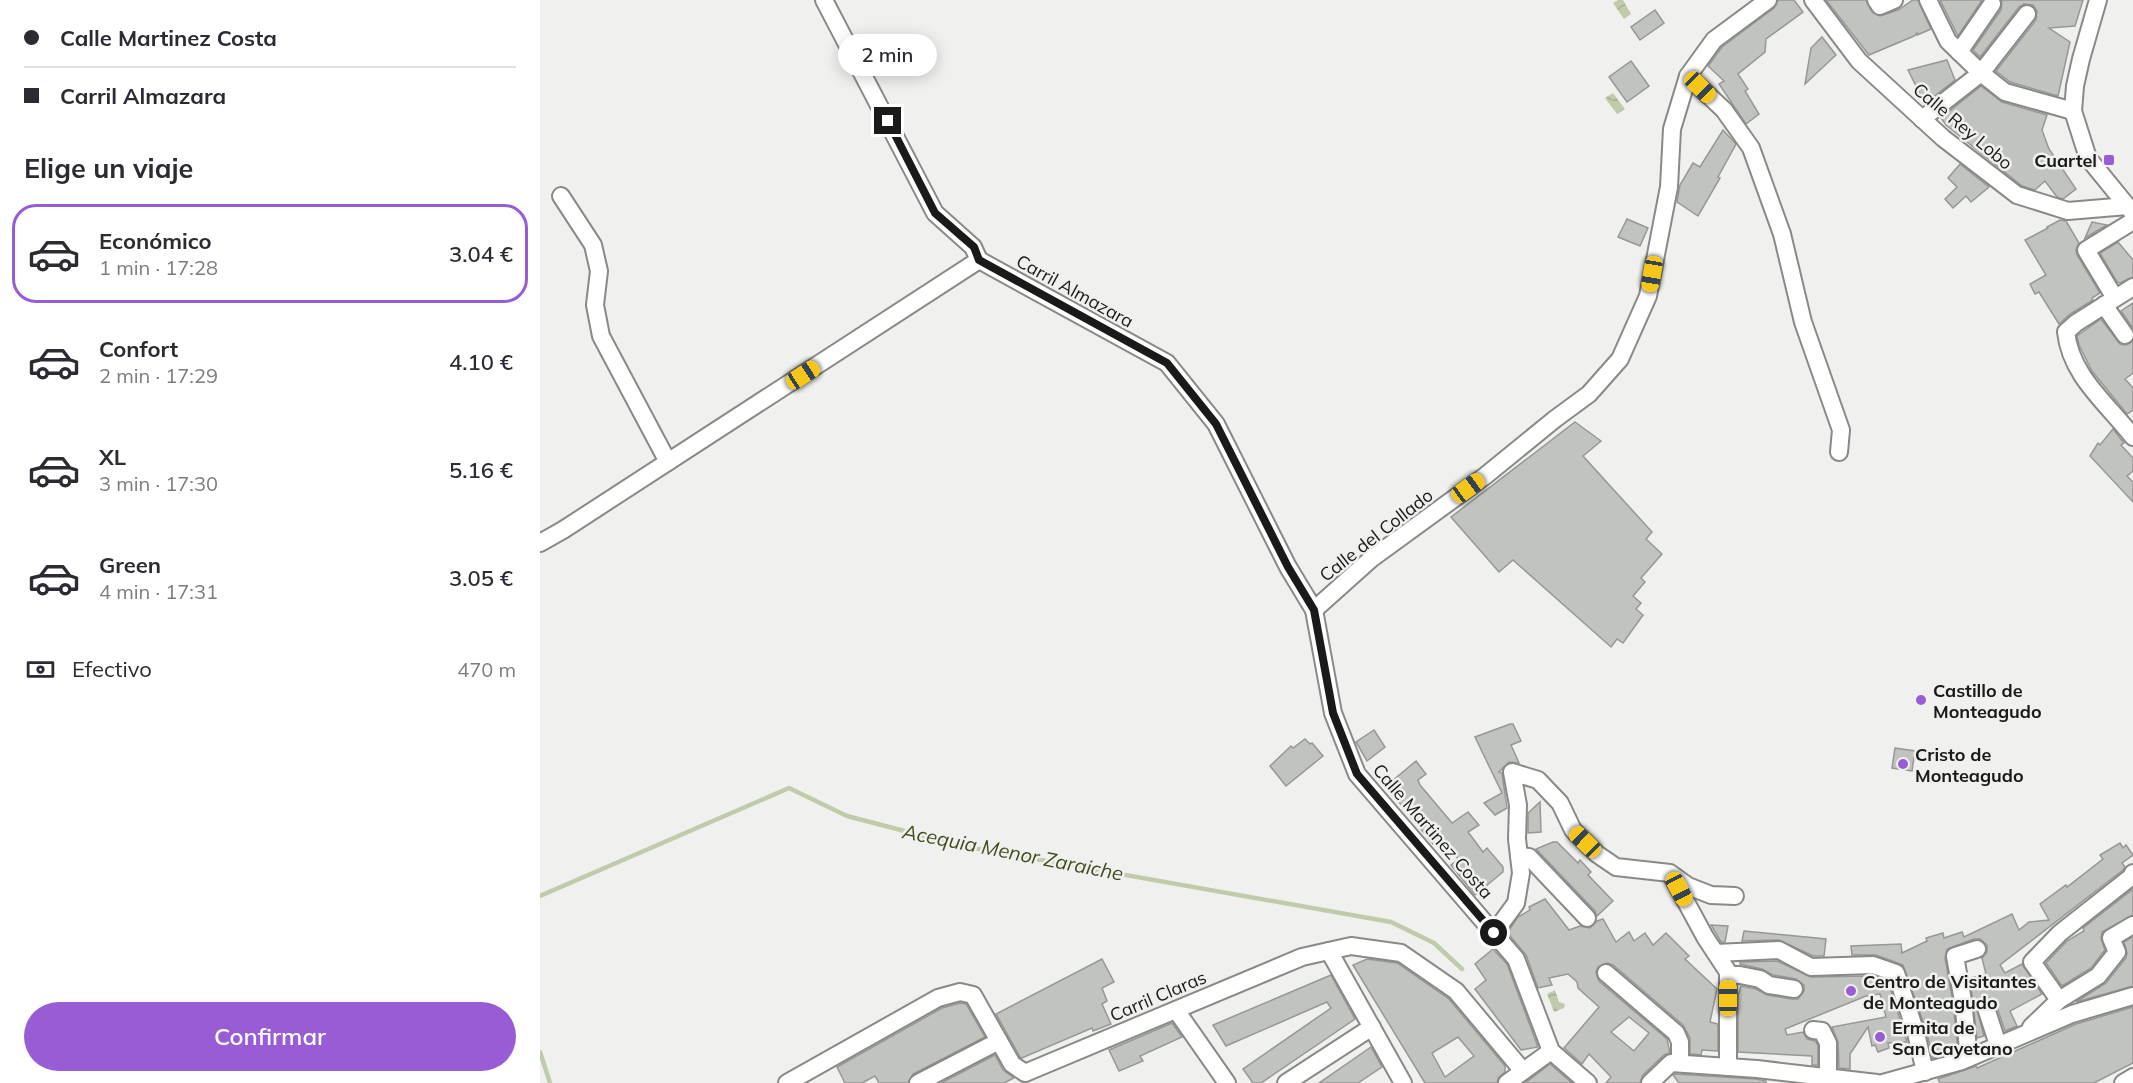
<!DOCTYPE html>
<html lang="es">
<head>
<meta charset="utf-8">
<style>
  body { margin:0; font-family:Mulish,sans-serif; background:#f2f2f3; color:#2b2b33; height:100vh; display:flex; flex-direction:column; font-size:22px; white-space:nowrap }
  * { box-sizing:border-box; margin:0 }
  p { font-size:20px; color:#7c7c81 }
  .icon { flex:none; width:33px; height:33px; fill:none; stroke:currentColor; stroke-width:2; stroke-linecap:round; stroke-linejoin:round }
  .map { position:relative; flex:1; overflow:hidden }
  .side { display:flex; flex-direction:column; background:#fff; width:540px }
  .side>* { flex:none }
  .hud { display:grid; align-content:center; height:132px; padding:0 24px; background:#fff }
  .end { position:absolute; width:27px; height:27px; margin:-14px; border:8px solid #191a19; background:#fff; box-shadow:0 0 0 3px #fff }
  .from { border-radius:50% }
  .bubble { position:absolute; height:42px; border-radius:21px; background:#fff; box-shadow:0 3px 15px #0003; font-size:20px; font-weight:600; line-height:42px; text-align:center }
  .car { position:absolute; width:18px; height:36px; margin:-18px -9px; border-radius:8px; box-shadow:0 0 4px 2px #0007; background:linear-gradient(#f5c518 24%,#345 0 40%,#f5c518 0 76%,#345 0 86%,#f5c518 0) }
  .hud b { display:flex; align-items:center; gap:21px; height:57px; font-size:22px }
  .hud b+b { border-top:2px solid #e1e1e2 }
  .hud i { width:15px; height:15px; background:#2b2b33 }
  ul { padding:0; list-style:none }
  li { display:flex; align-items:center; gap:18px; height:99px; margin:0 12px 9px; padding:0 12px; border:3px solid transparent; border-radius:24px }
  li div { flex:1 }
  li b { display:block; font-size:22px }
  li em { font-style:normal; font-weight:600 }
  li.on { border-color:#985dd5 }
  li>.icon { width:54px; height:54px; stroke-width:1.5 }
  h2 { padding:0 24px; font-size:27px; line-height:72px }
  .pay { display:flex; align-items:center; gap:15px; height:66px; padding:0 24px; font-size:22px }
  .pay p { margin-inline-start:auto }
  .cta { display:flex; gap:12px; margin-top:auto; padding:12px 24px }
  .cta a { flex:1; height:69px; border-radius:36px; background:#985dd5; color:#fff; font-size:24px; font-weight:600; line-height:69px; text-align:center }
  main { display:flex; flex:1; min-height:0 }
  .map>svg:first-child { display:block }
  .water { fill:url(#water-waves) }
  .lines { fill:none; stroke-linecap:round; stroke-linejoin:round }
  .stream { stroke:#bfcbab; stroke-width:4.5 }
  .building { fill:#c1c3bf; stroke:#969895; stroke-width:1.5; fill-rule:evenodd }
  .minor-casing { stroke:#898a87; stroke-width:20 }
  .minor { stroke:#fff; stroke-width:16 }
  .route { stroke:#191a19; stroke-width:8 }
  .poi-dot { fill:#985dd5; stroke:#f0f1ee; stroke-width:2 }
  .labels { text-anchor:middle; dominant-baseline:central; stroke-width:5; stroke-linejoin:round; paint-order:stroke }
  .street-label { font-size:18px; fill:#191a19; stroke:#f0f1ee }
  .poi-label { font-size:18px; font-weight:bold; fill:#191a19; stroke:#f0f1ee; text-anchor:start }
  .water-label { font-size:20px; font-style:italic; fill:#3d4d1b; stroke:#f0f1ee }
</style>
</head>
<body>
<main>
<section class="side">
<div class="hud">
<b><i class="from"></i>Calle Martinez Costa</b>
<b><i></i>Carril Almazara</b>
</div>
<h2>Elige un viaje</h2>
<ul>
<li class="on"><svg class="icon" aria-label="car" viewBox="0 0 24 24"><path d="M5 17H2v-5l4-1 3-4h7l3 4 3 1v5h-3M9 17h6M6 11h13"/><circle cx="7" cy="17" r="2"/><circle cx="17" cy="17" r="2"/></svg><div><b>Económico</b><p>1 min · 17:28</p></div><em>3.04 €</em></li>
<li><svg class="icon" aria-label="car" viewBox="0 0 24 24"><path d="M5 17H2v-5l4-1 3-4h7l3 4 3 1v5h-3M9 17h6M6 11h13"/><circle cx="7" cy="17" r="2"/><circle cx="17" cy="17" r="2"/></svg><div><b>Confort</b><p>2 min · 17:29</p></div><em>4.10 €</em></li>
<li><svg class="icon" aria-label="car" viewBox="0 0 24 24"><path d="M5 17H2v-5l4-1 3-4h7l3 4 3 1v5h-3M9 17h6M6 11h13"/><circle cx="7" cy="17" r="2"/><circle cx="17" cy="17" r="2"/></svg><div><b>XL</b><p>3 min · 17:30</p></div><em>5.16 €</em></li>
<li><svg class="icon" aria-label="car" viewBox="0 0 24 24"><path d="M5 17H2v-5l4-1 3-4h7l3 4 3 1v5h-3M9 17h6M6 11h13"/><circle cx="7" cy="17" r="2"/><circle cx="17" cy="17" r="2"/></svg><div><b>Green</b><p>4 min · 17:31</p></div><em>3.05 €</em></li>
</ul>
<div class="pay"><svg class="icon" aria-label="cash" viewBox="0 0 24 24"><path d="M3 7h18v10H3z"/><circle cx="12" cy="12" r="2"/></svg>Efectivo<p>470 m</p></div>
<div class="cta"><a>Confirmar</a></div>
</section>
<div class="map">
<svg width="1593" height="1083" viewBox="0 0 1593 1083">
  <defs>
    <pattern id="water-waves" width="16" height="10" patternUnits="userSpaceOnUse" patternTransform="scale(1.5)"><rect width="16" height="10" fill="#bfcbab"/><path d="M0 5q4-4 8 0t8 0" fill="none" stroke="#a4ae93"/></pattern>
  </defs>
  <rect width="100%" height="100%" fill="#f0f1ee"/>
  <g class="water">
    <polygon points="1078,0 1083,0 1091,14 1084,19 1073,3"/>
    <polygon points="1073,93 1085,109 1077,114 1065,98"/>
    <polygon points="1015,990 1019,1002 1025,1004 1024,1008 1014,1012 1007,994"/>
  </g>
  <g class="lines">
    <g class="stream">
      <polyline points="0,896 249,788 307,816 422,846 851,922 894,943 922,969"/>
      <polyline points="0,1052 10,1083"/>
    </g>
  </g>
  <g class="building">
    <polygon points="1238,0 1254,0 1263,12 1226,39 1225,52 1198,74 1208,89 1205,91 1219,114 1206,124 1179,84 1184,81 1168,66 1182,47 1234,8"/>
    <polygon points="1286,0 1326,0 1332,12 1340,16 1358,10 1373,0 1378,0 1391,29 1377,35 1377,33 1374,36 1329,55"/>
    <polygon points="1400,0 1442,0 1418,36"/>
    <polygon points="1462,0 1543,0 1535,26 1509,28 1530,42 1518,96 1470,82 1456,71 1496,20 1497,11 1493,5 1484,4 1479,7 1440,57 1433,50 1461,10"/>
    <polygon points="1115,10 1124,23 1100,40 1091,27"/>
    <polygon points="1282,37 1296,55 1265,84 1271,48"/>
    <polygon points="1407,60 1415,80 1387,102 1382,98 1368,70"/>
    <polygon points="1091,61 1109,86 1087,102 1069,77"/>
    <polygon points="1441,86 1462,102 1507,115 1502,130 1509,149 1536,189 1523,199 1517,197 1505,181 1495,190 1482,186 1406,125 1401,118"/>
    <polygon points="1183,130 1196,144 1178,177 1180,178 1158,216 1137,202 1140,185 1153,163 1160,167"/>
    <polygon points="1420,164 1449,187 1431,202 1426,196 1413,208 1405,199 1417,187 1408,178"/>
    <polygon points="1087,219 1108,228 1100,246 1078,237"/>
    <polygon points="1520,220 1526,221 1539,243 1536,250 1537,255 1560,293 1552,298 1553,300 1530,314 1519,324 1499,292 1495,294 1490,284 1506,275 1485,240 1508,228 1507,227"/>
    <polygon points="1552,222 1567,225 1545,238"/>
    <polygon points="1578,242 1593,260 1593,277 1580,283 1577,282 1560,253"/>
    <polygon points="1593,303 1593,328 1581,311"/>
    <polygon points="1561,319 1580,344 1586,345 1593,341 1593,373 1585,379 1593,388 1593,410 1587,414 1552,371 1539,345 1537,336"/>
    <polygon points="1035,422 1061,441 1043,456 1112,532 1106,539 1122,554 1101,578 1105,582 1093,596 1101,603 1096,609 1103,615 1083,643 1077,639 1071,647 973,560 959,572 911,517"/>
    <polygon points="1573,429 1584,443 1581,445 1593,458 1593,471 1587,476 1593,482 1593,502 1550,456 1558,443 1560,445"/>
    <polygon points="970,724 973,724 981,741 971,745 979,763 969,762 959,772 962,773 967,808 955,815 944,803 962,793 935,737"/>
    <polygon points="834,730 845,747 827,761 816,742"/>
    <polygon points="765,739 770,744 772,743 783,756 746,786 730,766 751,746 753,748"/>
    <polygon points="1355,748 1375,751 1372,771 1352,768"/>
    <polygon points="876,761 886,774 878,780 880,785 912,823 928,812 939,825 928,832 943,852 947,848 963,867 963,872 935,895 911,865 918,859 902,837 893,844 846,786"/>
    <polygon points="1000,802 1001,832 988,833 988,813"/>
    <polygon points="1013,842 1017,842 1038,863 1040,860 1051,872 1048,875 1073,901 1057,916 1055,911 996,849"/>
    <polygon points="1580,843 1583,848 1586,845 1593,855 1582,863 1585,867 1583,870 1460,965 1465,973 1482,964 1502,994 1470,1011 1477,1026 1465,1031 1456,1004 1449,998 1443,998 1439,1001 1436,1006 1444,1036 1437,1038 1430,978 1446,974 1442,958 1447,952 1447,945 1440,939 1434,939 1407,949 1405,958 1413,1002 1418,1051 1393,1058 1386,1030 1363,965 1336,955 1312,955 1311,946 1361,944 1362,953 1387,941 1386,938 1403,933 1404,938 1422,932 1424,937 1472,914 1479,930 1489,922 1509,920 1500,904 1526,885 1527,887 1563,859 1560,855"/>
    <polygon points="1593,889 1593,915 1562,932 1561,938 1565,950 1551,968 1522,986 1506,963 1527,941 1544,931 1543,928"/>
    <path d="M1005 899 1029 930 1040 926 1050 928 1057 921 1063 919 1076 942 1089 932 1094 941 1105 933 1113 945 1126 933 1149 956 1145 959 1177 989 1170 1022 1178 1024V1051L1162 1050 1161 1055 1150 1054V1038L1143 1025 1073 965 1067 963 1058 967 1056 972 1059 981 1127 1039 1130 1053 1124 1055 1103 1075 1100 1083H1066L1071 1077 1049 1054 1042 1064 1024 1048 1059 1007 1038 988 1037 982 1028 974 1009 978 1012 985 998 988 986 955 970 936 969 930 978 917 990 910 989 907ZM1089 1017 1109 1033 1094 1051 1071 1032Z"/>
    <polygon points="1171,925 1188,926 1185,942 1181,942"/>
    <polygon points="1204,931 1286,939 1284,956 1273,956 1239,940 1202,941"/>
    <polygon points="1593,937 1593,986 1536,1002 1566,983 1586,958 1587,953 1584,942"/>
    <polygon points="953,949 967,964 998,1047 981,1050 935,989 946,980 935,964"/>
    <polygon points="562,959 574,982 562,988 567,1001 562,1004 571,1024 553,1031 552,1028 482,1058 480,1057 456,1014"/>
    <path d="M827 959 857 963 909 999 965 1066V1072L958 1078 957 1083H885L813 965ZM918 1037 934 1056 905 1077 892 1053Z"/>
    <polygon points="1237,961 1271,977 1331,976 1348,981 1367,1042 1348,1043 1349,1048 1338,1052 1335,1045 1332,1046 1328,1027 1310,1054 1310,1069 1299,1068 1298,1042 1292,1027 1346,1017 1340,994 1326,996 1245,1029 1247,1035 1263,1032 1267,1039 1275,1041 1278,1045 1278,1065 1272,1065 1272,1056 1198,1052 1198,996 1201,986 1216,989 1227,995 1252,999 1258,999 1264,991 1264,985 1256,979 1233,975 1222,969 1200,964 1200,962"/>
    <polygon points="791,975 815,1019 721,1083 713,1083 703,1069 791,1008 787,1002 686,1046 673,1025"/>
    <polygon points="420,1003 426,1004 445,1037 373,1074 368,1083 339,1083 335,1076 322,1083 305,1083 297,1067 402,1008"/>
    <polygon points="1593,1007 1593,1063 1554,1083 1400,1083 1398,1079 1436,1066 1437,1068 1536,1024"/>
    <polygon points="632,1023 642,1037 600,1056 603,1061 579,1071 569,1050"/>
    <polygon points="831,1047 842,1067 818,1083 779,1083"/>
    <polygon points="455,1055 463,1070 474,1078 464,1083 401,1083"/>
    <polygon points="1010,1064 1032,1083 985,1083"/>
    <polygon points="1135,1074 1216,1079 1226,1081 1226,1083 1139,1083 1133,1075"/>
  </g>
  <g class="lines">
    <g class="minor-casing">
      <g id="minor">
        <polyline points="284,0 395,213 433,247 439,260 627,363 676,424 748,567 774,610 793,713 817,774 976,959 1011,1051 1048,1083"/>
        <polyline points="1273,0 1319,61 1403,138 1477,195 1528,211 1587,206"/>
        <polyline points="1336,0 1340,6 1354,0"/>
        <polyline points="1388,0 1408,41 1441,73 1465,92 1533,111"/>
        <polyline points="1558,0 1541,59 1535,86 1533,111 1548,158 1592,212"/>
        <polyline points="1419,52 1452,4"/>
        <polyline points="1148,76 1184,110 1211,148 1242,234 1263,322 1301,430 1299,452"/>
        <polyline points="1382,119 1441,73 1487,14"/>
        <polyline points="21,196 53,245 59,271 55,305 61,336 128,462"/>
        <path d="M1593 287 1536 323 1526 332C1531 377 1568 404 1593 437"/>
        <polyline points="1575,298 1546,250 1593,221"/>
        <polyline points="1564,305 1585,335"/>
        <polyline points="0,543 23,530 439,260"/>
        <polyline points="774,610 831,559 945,476 1015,419 1049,394 1080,359 1108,296 1129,187 1132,129 1148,76 1174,40 1228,0"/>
        <polyline points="979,856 989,857 1047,918"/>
        <polyline points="1132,876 1165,937 1188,972 1188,1067"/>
        <polyline points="954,933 976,903 981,873 977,839 978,805 972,772 998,780 1020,803 1033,830 1057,854 1076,867 1130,873 1148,886 1171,895 1195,896"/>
        <polyline points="789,951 863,1083"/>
        <polyline points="1176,953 1239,950 1271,967 1333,965 1356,973 1376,1033 1385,1072"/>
        <polyline points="1066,973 1136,1033 1140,1042 1140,1063"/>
        <polyline points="1188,975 1200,975 1220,979 1229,985 1254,989"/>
        <polyline points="1519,1000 1558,976 1577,952 1571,938 1593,925"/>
        <polyline points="1446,1008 1458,1045"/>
        <polyline points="636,1010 687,1083"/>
        <polyline points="1491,1027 1519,1000 1492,962 1520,933 1591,877 1593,873"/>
        <polyline points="1273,1030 1282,1031 1288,1043 1288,1077"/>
        <polyline points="1429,1058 1423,1001 1415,956 1437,949"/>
        <polyline points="247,1083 398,998 420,992 433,995 472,1064 485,1073 762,957 811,946 861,953 916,991 983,1071"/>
        <polyline points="378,1083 459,1041"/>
        <polyline points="746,1083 832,1027"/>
        <polyline points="967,1083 1011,1051"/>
        <polyline points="1110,1083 1131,1063 1217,1069 1337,1083"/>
        <polyline points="1343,1083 1422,1061 1532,1014 1593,996"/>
        <polyline points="1583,1083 1593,1077"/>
      </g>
    </g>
    <use href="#minor" class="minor"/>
  </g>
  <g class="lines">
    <polyline class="route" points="348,121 395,213 434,247 439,260 627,363 676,424 748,567 774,610 793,713 817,774 954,933"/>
  </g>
  <g class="poi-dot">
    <rect x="1563" y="154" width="12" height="12" rx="3"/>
    <circle cx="1381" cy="700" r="6"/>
    <circle cx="1363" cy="764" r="6"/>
    <circle cx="1311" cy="991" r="6"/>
    <circle cx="1340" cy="1037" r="6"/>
  </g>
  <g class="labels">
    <g class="street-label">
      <text transform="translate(1423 126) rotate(40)">Calle Rey Lobo</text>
      <text transform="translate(535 291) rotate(29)">Carril Almazara</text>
      <text transform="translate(836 535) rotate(-38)">Calle del Collado</text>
      <text transform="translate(893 831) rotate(49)">Calle Martinez Costa</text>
      <text transform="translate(618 996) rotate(-23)">Carril Claras</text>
    </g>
    <g class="poi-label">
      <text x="1557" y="160" text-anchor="end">Cuartel</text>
      <text x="1393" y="690">Castillo de<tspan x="1393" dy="21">Monteagudo</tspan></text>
      <text x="1375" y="754">Cristo de<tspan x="1375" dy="21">Monteagudo</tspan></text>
      <text x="1323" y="981">Centro de Visitantes<tspan x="1323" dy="21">de Monteagudo</tspan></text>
      <text x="1352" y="1027">Ermita de<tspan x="1352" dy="21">San Cayetano</tspan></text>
    </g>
    <g class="water-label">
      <text transform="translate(473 852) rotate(11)">Acequia Menor Zaraiche</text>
    </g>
  </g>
</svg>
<i class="end from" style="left:954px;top:933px"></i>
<i class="end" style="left:348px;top:121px"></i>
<div class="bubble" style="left:298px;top:34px;width:99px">2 min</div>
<i class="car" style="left:1160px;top:87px;rotate:135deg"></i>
<i class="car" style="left:1112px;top:274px;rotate:190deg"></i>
<i class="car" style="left:263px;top:375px;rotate:57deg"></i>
<i class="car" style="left:928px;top:488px;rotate:54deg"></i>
<i class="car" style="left:1045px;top:842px;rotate:314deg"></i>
<i class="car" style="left:1139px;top:889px;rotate:152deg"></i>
<i class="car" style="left:1188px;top:998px;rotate:0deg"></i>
</div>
</main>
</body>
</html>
